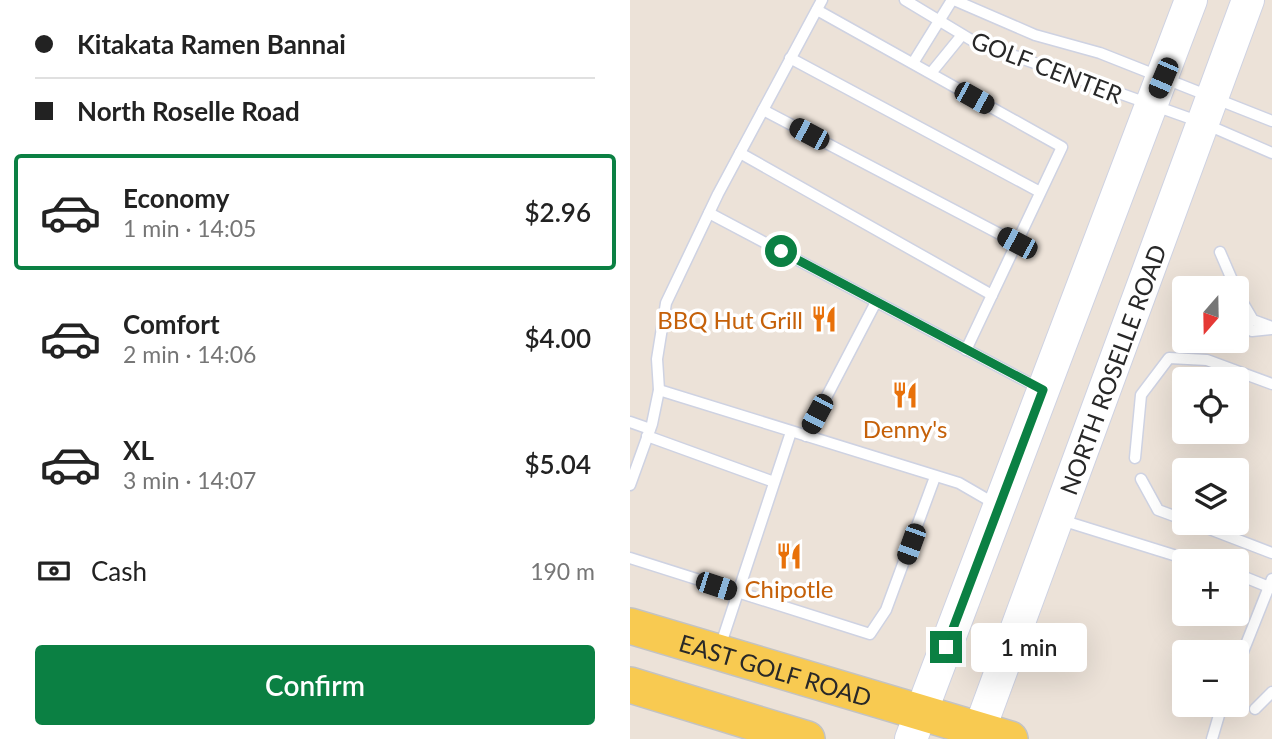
<!DOCTYPE html>
<html lang="en">
<head>
<meta charset="utf-8">
<style>
  body { margin:0; font-family:Lato,sans-serif; background:#f6f6f6; color:#222; height:100vh; display:flex; flex-direction:column; font-size:26px; white-space:nowrap }
  * { box-sizing:border-box; margin:0 }
  p { font-size:23px; color:#767676 }
  .icon { flex:none; width:38px; height:38px; fill:none; stroke:currentColor; stroke-width:2; stroke-linecap:round; stroke-linejoin:round }
  .map { position:relative; flex:1; overflow:hidden }
  .drawer { display:flex; flex-direction:column; background:#fff; width:630px }
  .drawer>* { flex:none }
  .hud { display:grid; align-content:center; height:154px; padding:0 35px; background:#fff }
  .needle { width:46px; rotate:200deg }
  .buttons { position:absolute; left:542px; top:276px; display:grid; gap:14px }
  .buttons a { display:grid; place-items:center; width:77px; height:77px; border-radius:7px; background:#fff; box-shadow:0 7px 28px #0002; font-size:35px }
  .end { position:absolute; width:32px; height:32px; margin:-16px; border:9px solid #0b8043; background:#fff; box-shadow:0 0 0 4px #fff }
  .from { border-radius:50% }
  .bubble { position:absolute; height:49px; border-radius:7px; background:#fff; box-shadow:0 7px 28px #0002; font-size:23px; font-weight:600; line-height:49px; text-align:center }
  .car { position:absolute; width:21px; height:42px; margin:-21px -10px; border-radius:9px; box-shadow:0 0 5px 2px #0007; background:linear-gradient(#222 24%,#8ab4d8 0 40%,#222 0 76%,#8ab4d8 0 86%,#222 0) }
  .hud b { display:flex; align-items:center; gap:24px; height:66px; font-size:26px }
  .hud b+b { border-top:2px solid #e0e0e0 }
  .hud i { width:18px; height:18px; background:#222 }
  ul { padding:0; list-style:none }
  li { display:flex; align-items:center; gap:21px; height:116px; margin:0 14px 10px; padding:0 21px; border:4px solid transparent; border-radius:7px }
  li div { flex:1 }
  li b { display:block; font-size:26px }
  li em { font-style:normal; font-weight:600 }
  li.current { border-color:#0b8043 }
  li>.icon { width:63px; height:63px; stroke-width:1.5 }
  .pay { display:flex; align-items:center; gap:18px; height:77px; padding:0 35px; font-size:26px }
  .pay p { margin-inline-start:auto }
  .primary-button { display:flex; gap:14px; margin-top:auto; padding:14px 35px }
  .primary-button a { flex:1; height:80px; border-radius:7px; background:#0b8043; color:#fff; font-size:28px; font-weight:600; line-height:80px; text-align:center }
  main { display:flex; flex:1; min-height:0 }
  .map>svg:first-child { display:block }
  .lines { fill:none; stroke-linecap:round; stroke-linejoin:round }
  .service-casing { stroke:#ced2e2; stroke-width:13 }
  .secondary-casing { stroke:#ced2e2; stroke-width:34 }
  .primary-casing { stroke:#c3c3c3; stroke-width:38 }
  .service { stroke:#fff; stroke-width:10 }
  .secondary { stroke:#fff; stroke-width:32 }
  .primary { stroke:#f8ca51; stroke-width:35 }
  .route { stroke:#0b8043; stroke-width:9 }
  .labels { text-anchor:middle; dominant-baseline:central; stroke-width:7; stroke-linejoin:round; paint-order:stroke }
  .street-label { font-size:24px; fill:#282828; stroke:#fff }
  .food-label { font-size:24px; fill:#c56008; stroke:#fff }
</style>
</head>
<body>
<main>
<section class="drawer">
<div class="hud">
<b><i class="from"></i>Kitakata Ramen Bannai</b>
<b><i></i>North Roselle Road</b>
</div>
<ul>
<li class="current"><svg class="icon" aria-label="car" viewBox="0 0 24 24"><path d="M5 17H2v-5l4-1 3-4h7l3 4 3 1v5h-3M9 17h6M6 11h13"/><circle cx="7" cy="17" r="2"/><circle cx="17" cy="17" r="2"/></svg><div><b>Economy</b><p>1 min · 14:05</p></div><em>$2.96</em></li>
<li><svg class="icon" aria-label="car" viewBox="0 0 24 24"><path d="M5 17H2v-5l4-1 3-4h7l3 4 3 1v5h-3M9 17h6M6 11h13"/><circle cx="7" cy="17" r="2"/><circle cx="17" cy="17" r="2"/></svg><div><b>Comfort</b><p>2 min · 14:06</p></div><em>$4.00</em></li>
<li><svg class="icon" aria-label="car" viewBox="0 0 24 24"><path d="M5 17H2v-5l4-1 3-4h7l3 4 3 1v5h-3M9 17h6M6 11h13"/><circle cx="7" cy="17" r="2"/><circle cx="17" cy="17" r="2"/></svg><div><b>XL</b><p>3 min · 14:07</p></div><em>$5.04</em></li>
</ul>
<div class="pay"><svg class="icon" aria-label="cash" viewBox="0 0 24 24"><path d="M3 7h18v10H3z"/><circle cx="12" cy="12" r="2"/></svg>Cash<p>190 m</p></div>
<div class="primary-button"><a>Confirm</a></div>
</section>
<div class="map">
<svg width="642" height="739" viewBox="0 0 642 739">
  <rect width="100%" height="100%" fill="#ece2d8"/>
  <g class="lines">
    <g class="service-casing">
      <g id="service">
        <polyline points="275,0 343,41 573,123 642,153"/>
        <polyline points="324,0 405,35 470,53 642,121"/>
        <polyline points="187,10 432,147 336,350"/>
        <polyline points="160,58 410,192"/>
        <polyline points="283,63 322,0"/>
        <polyline points="301,73 332,35"/>
        <polyline points="133,110 387,243"/>
        <polyline points="110,153 362,295"/>
        <polyline points="79,213 411,389"/>
        <polyline points="590,252 606,289"/>
        <polyline points="607,293 623,320 642,327"/>
        <polyline points="607,318 622,331 641,329"/>
        <polyline points="29,390 329,483 367,505"/>
        <polyline points="0,422 20,429"/>
        <polyline points="17,436 144,482"/>
        <polyline points="176,436 246,302"/>
        <polyline points="505,458 511,395 539,358 577,360 642,384"/>
        <polyline points="511,479 528,510 555,520"/>
        <polyline points="0,485 22,424 29,390 27,359 36,303 88,194 192,0"/>
        <polyline points="428,519 566,562"/>
        <polyline points="564,523 642,553"/>
        <polyline points="0,558 240,634 256,610 305,477"/>
        <polyline points="607,574 639,587"/>
        <polyline points="90,647 161,432"/>
        <polyline points="607,667 642,579"/>
        <polyline points="625,709 642,692"/>
        <polyline points="582,739 592,705"/>
      </g>
    </g>
    <g class="secondary-casing">
      <g id="secondary">
        <polyline points="281,739 561,0"/>
        <path id="s1" d="M346 739 618 0"/>
      </g>
    </g>
    <g class="primary-casing">
      <g id="primary">
        <path id="s2" d="M0 626 380 739"/>
        <polyline points="0,685 177,739"/>
      </g>
    </g>
    <use href="#service" class="service"/>
    <use href="#secondary" class="secondary"/>
    <use href="#primary" class="primary"/>
  </g>
  <g class="lines">
    <polyline class="route" points="151,251 413,390 316,647"/>
  </g>
  <defs>
    <g id="restaurant-bare" transform="scale(2.1)"><path d="M-5-6h1v4h1v-4h1v4h1v-4h1v5L-1.5 .5V6h-2V.5L-5-1ZM5-6V6H3V1.5H1.5Q1.5-4 5-6Z" fill="#e8710a" stroke="#fff" stroke-width="2.5" paint-order="stroke"/></g>
  </defs>
  <g fill-rule="evenodd">
    <use href="#restaurant-bare" x="194" y="319"/>
    <use href="#restaurant-bare" x="275" y="395"/>
    <use href="#restaurant-bare" x="159" y="556"/>
  </g>
  <g class="labels">
    <g class="street-label">
      <text transform="translate(417 67) rotate(21)">GOLF CENTER</text>
      <text stroke="none"><textPath href="#s1" startOffset="394">NORTH ROSELLE ROAD</textPath></text>
      <text stroke="none"><textPath href="#s2" startOffset="152">EAST GOLF ROAD</textPath></text>
    </g>
    <g class="food-label">
      <text x="173" y="319" text-anchor="end">BBQ Hut Grill</text>
      <text x="275" y="428">Denny's</text>
      <text x="159" y="588">Chipotle</text>
    </g>
  </g>
</svg>
<div class="buttons">
<a><svg class="needle" viewBox="-14 -14 28 28"><path d="M0-13l5 13h-10z" fill="#e53935"/><path d="M0 13l5-13h-10z" fill="#767676"/></svg></a>
<a><svg class="icon" aria-label="locate" viewBox="0 0 24 24"><circle cx="12" cy="12" r="6"/><path d="M12 2v4M12 18v4M2 12h4M18 12h4"/></svg></a>
<a><svg class="icon" aria-label="layers" viewBox="0 0 24 24"><path d="M12 4l9 5-9 5-9-5zM3 14l9 5 9-5"/></svg></a>
<a>+</a>
<a>−</a>
</div>
<i class="end from" style="left:151px;top:251px"></i>
<i class="end" style="left:316px;top:647px"></i>
<div class="bubble" style="left:341px;top:623px;width:116px">1 min</div>
<i class="car" style="left:533px;top:78px;rotate:203deg"></i>
<i class="car" style="left:344px;top:98px;rotate:119deg"></i>
<i class="car" style="left:179px;top:134px;rotate:298deg"></i>
<i class="car" style="left:387px;top:243px;rotate:298deg"></i>
<i class="car" style="left:187px;top:414px;rotate:208deg"></i>
<i class="car" style="left:281px;top:544px;rotate:200deg"></i>
<i class="car" style="left:86px;top:586px;rotate:108deg"></i>
</div>
</main>
</body>
</html>
